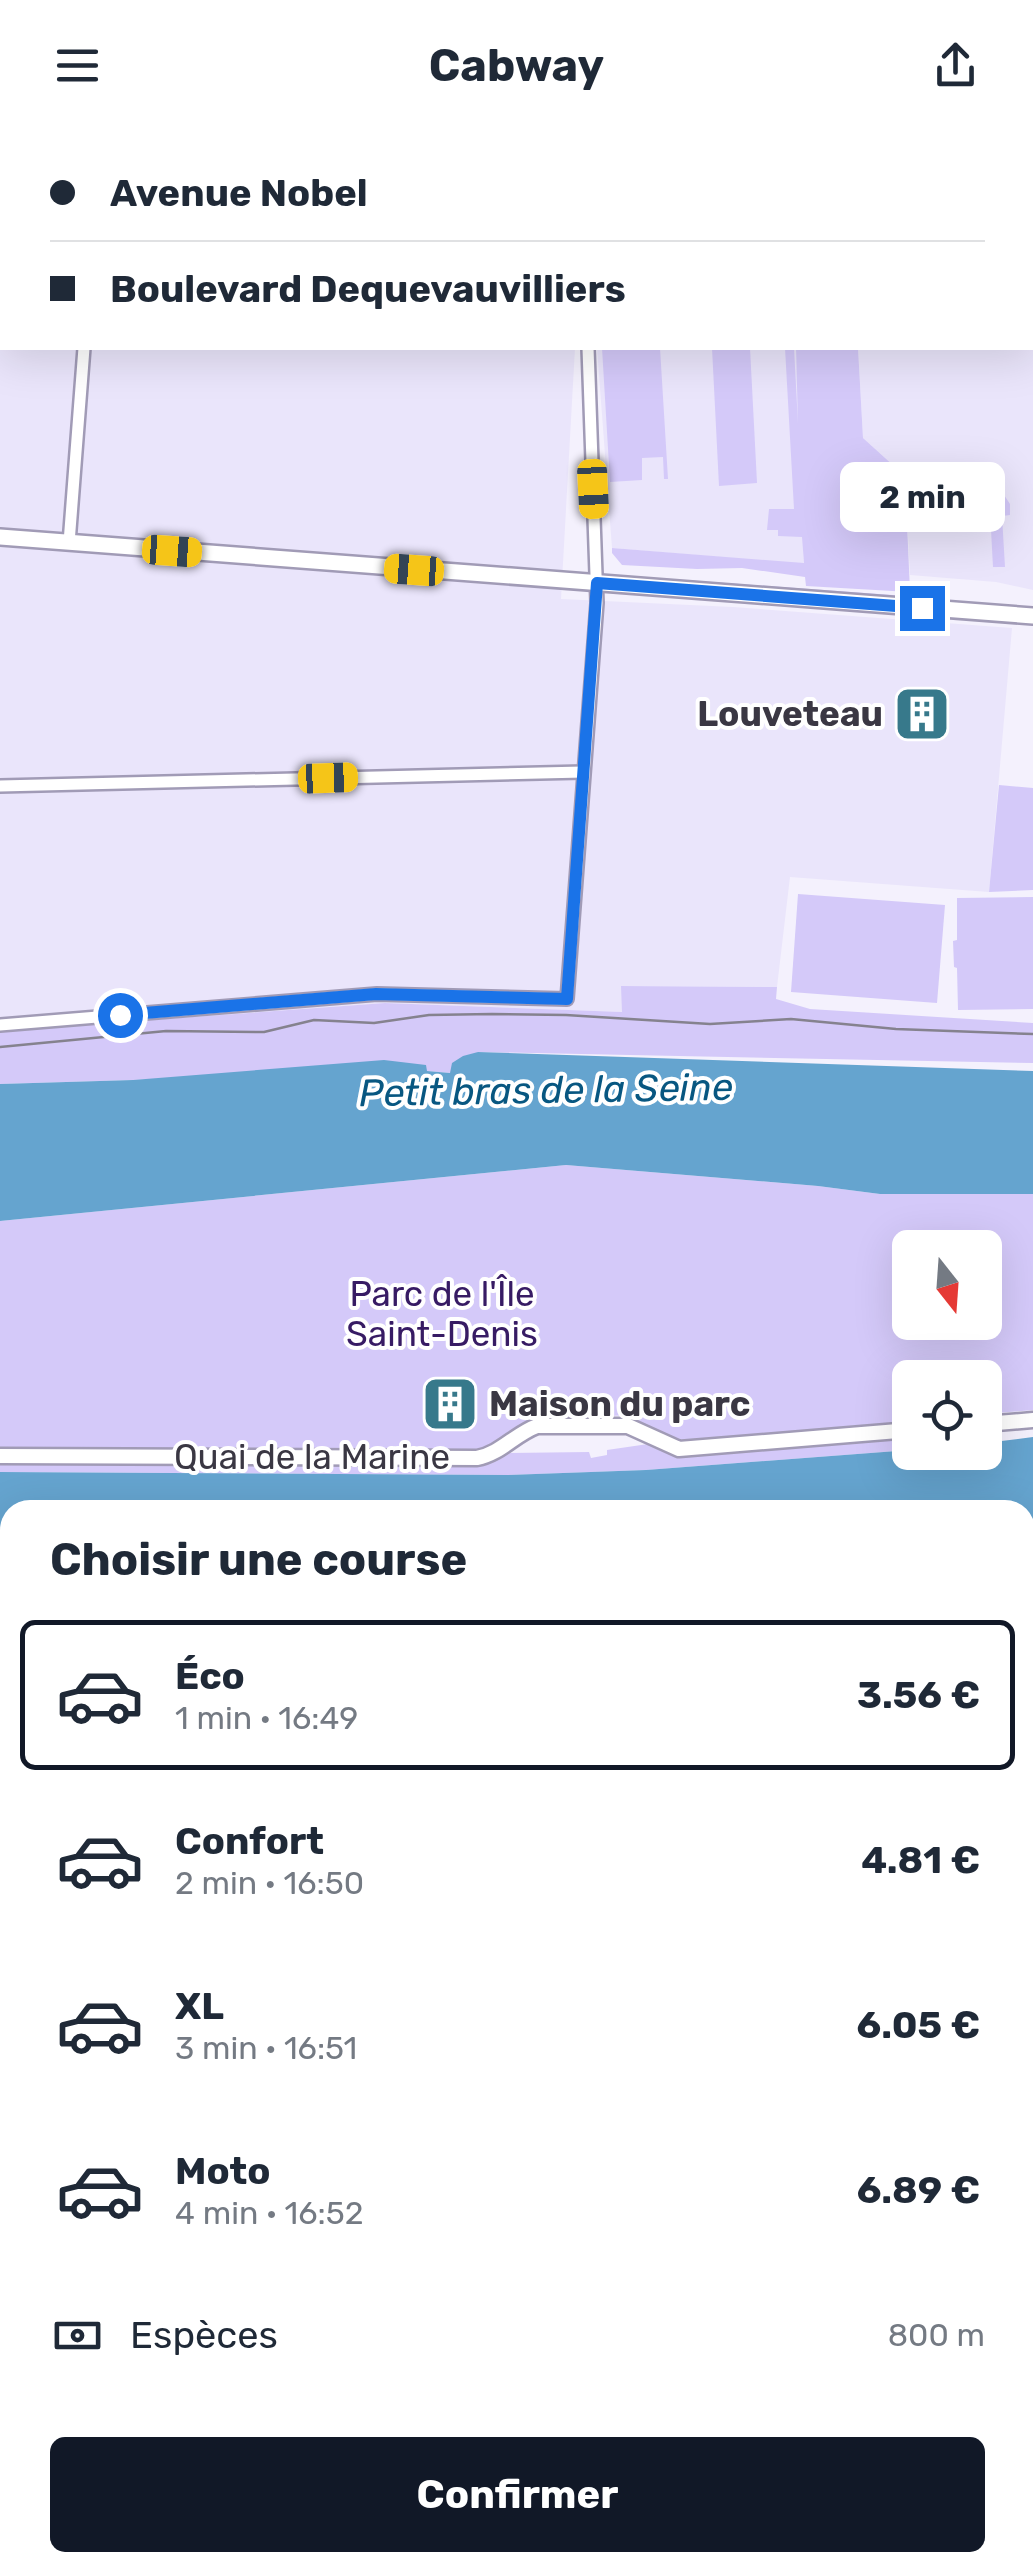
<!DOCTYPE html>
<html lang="fr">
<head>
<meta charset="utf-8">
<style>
  body { margin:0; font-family:Rubik,sans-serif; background:#f2f2f3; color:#1f2937; height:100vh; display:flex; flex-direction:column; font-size:38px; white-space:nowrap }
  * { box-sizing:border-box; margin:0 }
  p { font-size:32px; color:#747a83 }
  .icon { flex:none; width:55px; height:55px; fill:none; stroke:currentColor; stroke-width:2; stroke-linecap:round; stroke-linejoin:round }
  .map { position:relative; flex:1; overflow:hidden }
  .details { position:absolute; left:0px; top:1370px; width:1035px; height:1072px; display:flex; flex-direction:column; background:#fff; border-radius:30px 30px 0 0; box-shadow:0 10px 40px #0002 }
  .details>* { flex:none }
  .top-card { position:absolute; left:0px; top:0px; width:1035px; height:220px; box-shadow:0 10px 40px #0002; display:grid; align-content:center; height:220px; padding:0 50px; background:#fff }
  .needle { width:65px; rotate:163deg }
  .controls { position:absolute; left:892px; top:1100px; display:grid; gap:20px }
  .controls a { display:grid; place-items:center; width:110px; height:110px; border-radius:15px; background:#fff; box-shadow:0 10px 40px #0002; font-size:50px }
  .end { position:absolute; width:45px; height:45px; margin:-22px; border:12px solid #1a73e8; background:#fff; box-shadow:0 0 0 5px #fff }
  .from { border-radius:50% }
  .bubble { position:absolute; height:70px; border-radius:15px; background:#fff; box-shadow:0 10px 40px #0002; font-size:32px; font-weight:700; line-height:70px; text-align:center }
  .car { position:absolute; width:30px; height:60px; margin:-30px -15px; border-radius:12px; box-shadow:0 0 8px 2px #0007; background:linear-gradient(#f5c518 24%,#345 0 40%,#f5c518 0 76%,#345 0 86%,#f5c518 0) }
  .top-card b { display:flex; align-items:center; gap:35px; height:95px; font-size:38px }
  .top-card b+b { border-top:2px solid #e0e1e3 }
  .top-card i { width:25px; height:25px; background:#1f2937 }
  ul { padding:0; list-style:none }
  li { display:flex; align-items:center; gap:30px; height:150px; margin:0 20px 15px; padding:0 30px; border:5px solid transparent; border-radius:15px }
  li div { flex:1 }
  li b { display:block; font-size:38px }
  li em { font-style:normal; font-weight:700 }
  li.current { border-color:#111827 }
  li>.icon { width:90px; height:90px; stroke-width:1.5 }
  h2 { padding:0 50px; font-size:45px; line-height:120px }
  .pay { display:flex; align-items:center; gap:25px; height:110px; padding:0 50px; font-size:38px }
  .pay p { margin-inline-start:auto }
  .button { display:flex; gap:20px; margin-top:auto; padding:20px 50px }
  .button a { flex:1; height:115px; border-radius:15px; background:#111827; color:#fff; font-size:40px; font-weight:700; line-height:115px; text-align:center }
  header { display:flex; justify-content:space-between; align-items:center; height:130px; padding:0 50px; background:#fff; font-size:45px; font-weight:700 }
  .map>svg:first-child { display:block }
  .built { fill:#eae5fb }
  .green { fill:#d4c9f9; fill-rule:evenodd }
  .water { fill:#65a4cf }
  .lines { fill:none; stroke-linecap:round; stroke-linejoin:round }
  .minor-casing { stroke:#a19bb6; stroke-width:16 }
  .tertiary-casing { stroke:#a19bb6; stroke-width:19 }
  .secondary-casing { stroke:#a19bb6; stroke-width:20 }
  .primary-casing { stroke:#a19bb6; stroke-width:22 }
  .minor { stroke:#fff; stroke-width:11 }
  .tertiary { stroke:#fff; stroke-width:14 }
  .secondary { stroke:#fff; stroke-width:15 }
  .primary { stroke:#fff; stroke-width:18 }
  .tram { stroke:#85828e; stroke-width:2.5 }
  .rail { stroke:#85828e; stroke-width:2.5 }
  .route { stroke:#1a73e8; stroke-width:12 }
  .labels { text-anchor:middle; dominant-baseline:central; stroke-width:8; stroke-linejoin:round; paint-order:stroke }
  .poi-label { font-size:35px; font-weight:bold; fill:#3a3743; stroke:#fff; text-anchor:end }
  .park-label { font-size:35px; fill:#371b64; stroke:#fff }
  .street-label { font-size:35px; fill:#3a3743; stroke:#fff }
  .water-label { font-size:38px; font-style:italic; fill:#085781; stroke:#fff }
</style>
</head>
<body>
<header><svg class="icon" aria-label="menu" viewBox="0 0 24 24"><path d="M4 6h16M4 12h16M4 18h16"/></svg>Cabway<svg class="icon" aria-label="share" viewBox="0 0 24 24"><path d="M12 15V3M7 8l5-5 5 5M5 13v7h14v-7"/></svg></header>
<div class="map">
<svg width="1033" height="2442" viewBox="0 0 1033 2442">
  <rect width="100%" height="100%" fill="#f4f1fd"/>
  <g class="built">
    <polygon points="0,0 89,0 91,2 2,2 2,218 575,218 561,469 733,477 1012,498 989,762 790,747 777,857 622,856 622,882 386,873 0,901"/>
    <polygon points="929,0 1033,0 1033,460 996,452 910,445 905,346 863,308 858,218 1032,218 1032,2 929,2"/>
    <polygon points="597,218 796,218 804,434 612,418"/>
    <polygon points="10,1544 10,1717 0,1726 0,1545"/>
    <polygon points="0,2298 7,2298 10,2331 10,2432 18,2433 19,2442 0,2442"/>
    <polygon points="828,2432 835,2442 651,2442 639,2433"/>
  </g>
  <g class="green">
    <polygon points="602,218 660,218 668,349 664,349 663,327 642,328 642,350 610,352"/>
    <polygon points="712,218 750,218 757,353 719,356"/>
    <polygon points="785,218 794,218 798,294 796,218 858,218 863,308 905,346 910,462 806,456 805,447 742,438 697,439 622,435 612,423 612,418 804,433 802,407 778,406 778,400 767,400 769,379 794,379"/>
    <polygon points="989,362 1004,365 1010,374 1010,385 1002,386 1005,437 993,437"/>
    <polygon points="629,446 920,467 918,472 629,449"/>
    <polygon points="999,655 1033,658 1033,760 989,762"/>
    <polygon points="798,764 945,775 937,873 791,862"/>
    <polygon points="1033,767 1033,879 958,880 957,838 954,837 953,811 957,810 957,768"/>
    <polygon points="621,856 777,857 776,869 810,879 1033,893 1033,933 478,922 450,943 427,941 0,954 0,901 385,873 622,882"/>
    <path d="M566 1035 818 1056 880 1064H1033V1280L985 1284V1248H910V1291L677 1311 635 1290 633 1285 530 1289 479 1321 0 1318V1091ZM910 1118H985V1192H910Z"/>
    <polygon points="910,1305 910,1320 646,1340 508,1345 0,1342 0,1330 589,1322 591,1328 607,1325 607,1320 655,1313"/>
    <polygon points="1025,1691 1033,1691 1033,1780 1025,1791"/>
    <polygon points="1033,2307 1033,2406 1025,2417 1025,2316"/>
    <polygon points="828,2433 1013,2433 1005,2442 835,2442"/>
  </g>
  <g class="water">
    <polygon points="478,922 1033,941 1033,1064 880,1064 818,1056 566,1035 0,1091 0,954 133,950 384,930 426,935 427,941 450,943 452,933 463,926"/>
    <polygon points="1033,1307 1033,1463 1025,1463 1025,1380 10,1380 10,1504 0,1504 0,1342 508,1345 646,1340 910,1320 910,1322 985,1322 985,1313"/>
  </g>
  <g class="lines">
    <g class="minor-casing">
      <g id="minor">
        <polyline points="241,0 263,2"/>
        <polyline points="142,2 147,0"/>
        <polyline points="338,2 341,0"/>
        <polyline points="69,413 84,218"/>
        <polyline points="0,656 583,642"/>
        <polyline points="0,895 377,864 567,869 597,473 588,218"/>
        <polyline points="1025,1663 1033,1663"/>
        <polyline points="0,1758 10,1746"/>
        <polyline points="1025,1802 1033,1789"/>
        <polyline points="1025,1925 1033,1928"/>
        <polyline points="1025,2097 1033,2103"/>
        <polyline points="4,2121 10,2210"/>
        <polyline points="25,2432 26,2442"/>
        <polyline points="93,2432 93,2442"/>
        <polyline points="616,2432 632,2442"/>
        <polyline points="370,2438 377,2432"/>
        <polyline points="419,2442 422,2432"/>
        <polyline points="580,2442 584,2432"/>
      </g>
    </g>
    <g class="tertiary-casing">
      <g id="tertiary">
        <polyline points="985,1294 1033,1290"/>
        <path d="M0 1326 477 1328C500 1324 515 1304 537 1296H628L679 1319 910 1300"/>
        <polyline points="248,2442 252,2432"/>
      </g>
    </g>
    <g class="secondary-casing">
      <polyline id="secondary" points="0,407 1033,486"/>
    </g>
    <g class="primary-casing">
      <g id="primary">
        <polyline points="0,1849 10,1850"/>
        <polyline points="0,1871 10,1872"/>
        <polyline points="1025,2220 1033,2226"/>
        <polyline points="1025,2257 1033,2263"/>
      </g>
    </g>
    <use href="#minor" class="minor"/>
    <use href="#tertiary" class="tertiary"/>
    <use href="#secondary" class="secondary"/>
    <use href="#primary" class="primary"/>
    <g class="tram">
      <polyline points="0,1859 10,1859"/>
      <polyline points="1025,2235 1033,2242"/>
    </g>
    <polyline class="rail" points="0,917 166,901 264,902 314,890 374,893 429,885 492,884 566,885 710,894 791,889 896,899 1033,904"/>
  </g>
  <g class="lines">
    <polyline class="route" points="120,885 376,864 567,869 597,453 922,478"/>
  </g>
  <defs>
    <g id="building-square" transform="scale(2.875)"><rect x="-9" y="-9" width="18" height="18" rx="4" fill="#37798b" stroke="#fff"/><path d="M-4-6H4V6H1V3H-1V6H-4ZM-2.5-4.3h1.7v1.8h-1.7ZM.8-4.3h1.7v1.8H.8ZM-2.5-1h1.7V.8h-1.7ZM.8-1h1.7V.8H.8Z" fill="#fff"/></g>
  </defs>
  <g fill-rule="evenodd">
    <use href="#building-square" x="922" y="584"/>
    <use href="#building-square" x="450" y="1274"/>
  </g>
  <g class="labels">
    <g class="poi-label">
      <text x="883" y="584">Louveteau</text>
      <text x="489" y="1274" text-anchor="start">Maison du parc</text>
    </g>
    <g class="park-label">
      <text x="442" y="1164">Parc de l'Île<tspan x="442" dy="40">Saint-Denis</tspan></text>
    </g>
    <g class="street-label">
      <text x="312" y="1327">Quai de la Marine</text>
    </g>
    <g class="water-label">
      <text transform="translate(546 960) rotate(-1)">Petit bras de la Seine</text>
    </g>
  </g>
</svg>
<div class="controls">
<a><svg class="needle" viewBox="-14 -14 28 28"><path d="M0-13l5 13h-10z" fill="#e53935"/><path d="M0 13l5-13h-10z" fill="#747a83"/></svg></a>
<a><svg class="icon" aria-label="locate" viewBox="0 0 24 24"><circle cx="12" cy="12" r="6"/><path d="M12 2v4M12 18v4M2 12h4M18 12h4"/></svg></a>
</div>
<i class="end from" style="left:120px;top:885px"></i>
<i class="end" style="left:922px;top:478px"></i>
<div class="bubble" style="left:840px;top:332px;width:165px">2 min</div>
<i class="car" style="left:593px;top:359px;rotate:177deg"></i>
<i class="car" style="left:172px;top:421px;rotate:94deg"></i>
<i class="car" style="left:414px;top:440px;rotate:274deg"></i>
<i class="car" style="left:328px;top:648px;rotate:88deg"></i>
<div class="top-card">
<b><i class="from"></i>Avenue Nobel</b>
<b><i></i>Boulevard Dequevauvilliers</b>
</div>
<section class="details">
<h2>Choisir une course</h2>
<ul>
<li class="current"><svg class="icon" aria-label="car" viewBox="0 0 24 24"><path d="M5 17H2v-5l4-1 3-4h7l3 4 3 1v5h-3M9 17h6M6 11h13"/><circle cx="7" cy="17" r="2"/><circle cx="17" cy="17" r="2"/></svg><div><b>Éco</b><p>1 min · 16:49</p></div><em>3.56 €</em></li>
<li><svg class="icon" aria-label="car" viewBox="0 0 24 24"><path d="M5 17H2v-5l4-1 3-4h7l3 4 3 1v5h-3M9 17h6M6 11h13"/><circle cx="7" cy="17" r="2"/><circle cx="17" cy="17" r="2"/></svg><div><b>Confort</b><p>2 min · 16:50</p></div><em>4.81 €</em></li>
<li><svg class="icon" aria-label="car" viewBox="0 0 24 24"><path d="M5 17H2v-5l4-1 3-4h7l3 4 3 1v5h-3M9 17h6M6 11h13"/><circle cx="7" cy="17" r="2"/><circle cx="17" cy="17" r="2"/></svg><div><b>XL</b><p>3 min · 16:51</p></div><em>6.05 €</em></li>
<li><svg class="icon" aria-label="car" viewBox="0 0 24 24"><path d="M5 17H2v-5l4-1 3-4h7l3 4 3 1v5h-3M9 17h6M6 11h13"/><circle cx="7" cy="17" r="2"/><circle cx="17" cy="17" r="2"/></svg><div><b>Moto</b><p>4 min · 16:52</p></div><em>6.89 €</em></li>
</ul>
<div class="pay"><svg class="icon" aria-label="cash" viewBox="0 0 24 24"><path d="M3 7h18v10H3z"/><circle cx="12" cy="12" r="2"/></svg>Espèces<p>800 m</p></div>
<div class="button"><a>Confirmer</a></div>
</section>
</div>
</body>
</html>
